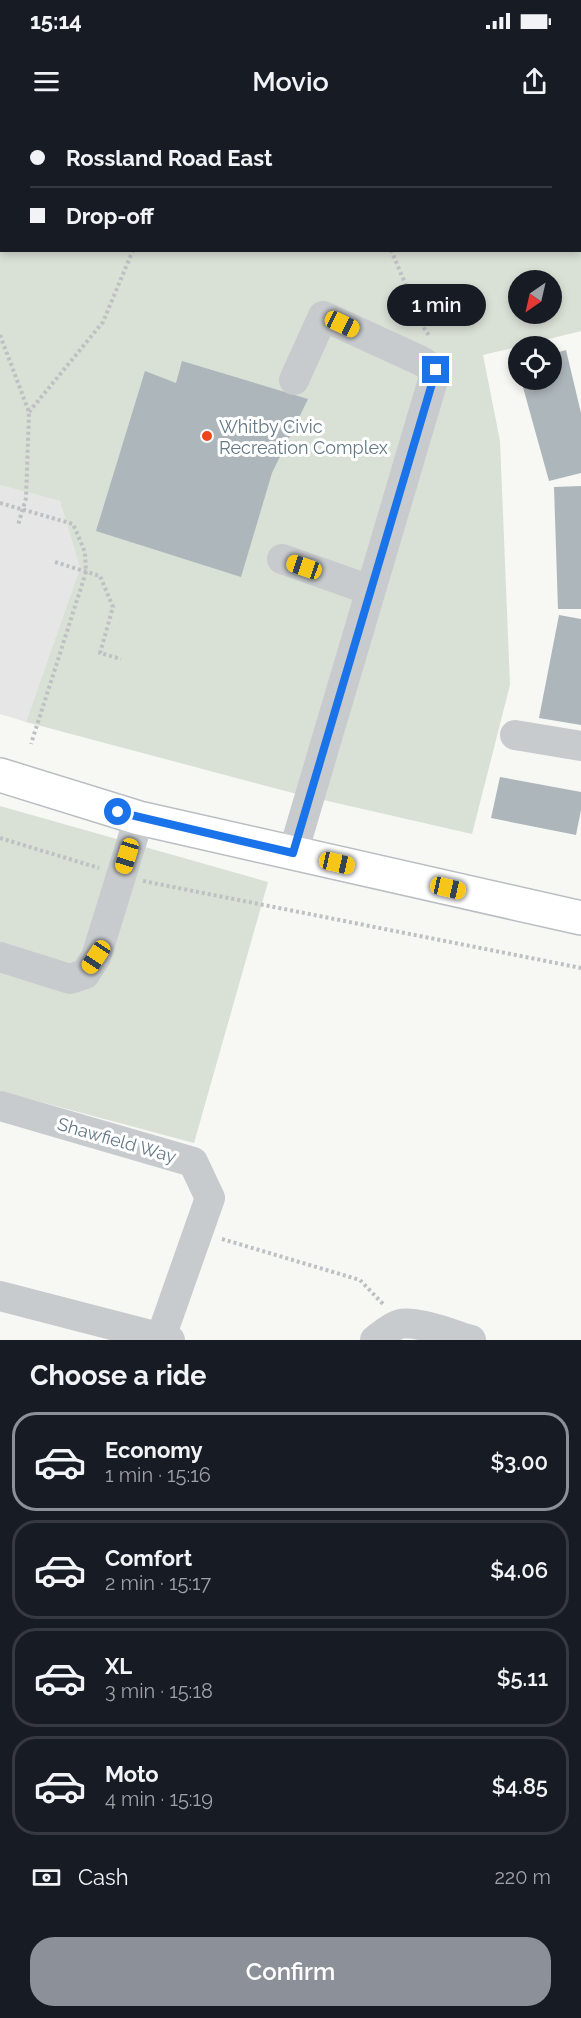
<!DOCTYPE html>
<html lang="en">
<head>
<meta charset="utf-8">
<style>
  body { margin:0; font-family:Raleway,sans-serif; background:#242831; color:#f1f3f6; height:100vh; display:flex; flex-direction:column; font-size:22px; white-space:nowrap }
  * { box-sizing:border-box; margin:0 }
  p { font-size:20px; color:#9ea1a6 }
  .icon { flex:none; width:33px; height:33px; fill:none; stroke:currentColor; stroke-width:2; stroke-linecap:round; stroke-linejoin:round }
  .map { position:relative; height:1220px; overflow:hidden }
  .side { display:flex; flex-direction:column; background:#171b24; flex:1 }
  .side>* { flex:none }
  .guide { position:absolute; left:0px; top:0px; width:582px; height:132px; box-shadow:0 3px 9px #0003; display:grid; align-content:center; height:132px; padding:0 30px; background:#171b24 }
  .needle { width:39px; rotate:214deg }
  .controls { position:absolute; left:508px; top:150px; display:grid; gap:12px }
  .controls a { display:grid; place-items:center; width:54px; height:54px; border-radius:50%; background:#171b24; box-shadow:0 3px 9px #0003; font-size:30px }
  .end { position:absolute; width:27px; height:27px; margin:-14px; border:8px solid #1a73e8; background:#fff; box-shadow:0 0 0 3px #fff }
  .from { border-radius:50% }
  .bubble { position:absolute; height:42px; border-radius:21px; background:#171b24; box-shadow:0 3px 9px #0003; font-size:20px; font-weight:600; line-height:42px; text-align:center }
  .car { position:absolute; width:18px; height:36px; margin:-18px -9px; border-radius:8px; box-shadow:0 0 4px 2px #0007; background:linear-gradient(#f5c518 24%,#345 0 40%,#f5c518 0 76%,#345 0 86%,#f5c518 0) }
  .guide b { display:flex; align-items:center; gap:21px; height:57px; font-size:22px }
  .guide b+b { border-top:2px solid #363941 }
  .guide i { width:15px; height:15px; background:#f1f3f6 }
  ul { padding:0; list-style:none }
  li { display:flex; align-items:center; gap:18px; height:99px; margin:0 12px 9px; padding:0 18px; border:3px solid #363941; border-radius:24px }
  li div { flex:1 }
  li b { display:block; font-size:22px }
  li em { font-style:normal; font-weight:600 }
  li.current { border-color:#8c9099 }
  li>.icon { width:54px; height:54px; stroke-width:1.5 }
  h2 { padding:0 30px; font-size:27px; line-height:72px }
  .pay { display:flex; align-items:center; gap:15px; height:66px; padding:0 30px; font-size:22px }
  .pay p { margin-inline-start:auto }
  .button { display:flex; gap:12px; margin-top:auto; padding:12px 30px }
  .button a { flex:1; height:69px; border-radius:24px; background:#8c9099; color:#fff; font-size:24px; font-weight:600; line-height:69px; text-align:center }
  .status { display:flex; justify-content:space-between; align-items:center; height:42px; padding:0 30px; background:#171b24; direction:ltr }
  .status svg { height:16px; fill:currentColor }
  header { display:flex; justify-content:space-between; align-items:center; height:78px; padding:0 30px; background:#171b24; font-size:27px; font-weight:600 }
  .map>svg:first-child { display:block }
  .built { fill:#e5e6e5 }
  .green { fill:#d9e0d5; fill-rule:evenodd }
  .building { fill:#adb6bb }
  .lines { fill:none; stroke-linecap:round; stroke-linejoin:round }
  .major-casing { stroke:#babec2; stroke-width:36 }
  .path { stroke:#bec1c3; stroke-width:4; stroke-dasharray:3 3; stroke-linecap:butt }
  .minor { stroke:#c7cbce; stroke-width:30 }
  .major { stroke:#fff; stroke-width:33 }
  .route { stroke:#1a73e8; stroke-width:8 }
  .poi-dot { fill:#f0451b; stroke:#fff; stroke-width:2 }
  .labels { text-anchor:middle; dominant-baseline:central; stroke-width:6; stroke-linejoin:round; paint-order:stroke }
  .poi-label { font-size:18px; fill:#647987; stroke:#fff; text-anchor:start }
  .street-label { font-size:18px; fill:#647987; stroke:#fff }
</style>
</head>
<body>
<div class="status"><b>15:14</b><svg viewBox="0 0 49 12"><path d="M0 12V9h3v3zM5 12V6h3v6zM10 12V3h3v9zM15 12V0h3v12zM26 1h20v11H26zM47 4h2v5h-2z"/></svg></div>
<header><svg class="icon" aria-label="menu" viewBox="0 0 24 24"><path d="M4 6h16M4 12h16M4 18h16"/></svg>Movio<svg class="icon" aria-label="share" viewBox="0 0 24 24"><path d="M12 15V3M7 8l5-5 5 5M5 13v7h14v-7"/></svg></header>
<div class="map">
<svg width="581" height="1220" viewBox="0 0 581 1220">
  <rect width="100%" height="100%" fill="#f7f7f4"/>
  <polygon class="built" points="0,365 60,381 80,448 26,602 0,594"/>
  <g class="green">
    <path d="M0 0H581V211L483 235 500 321 510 565 472 714 293 673 26 602 80 448 60 381 0 365ZM2 2H580V130H2ZM519 160H552V194H519Z"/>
    <polygon points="0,686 268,762 194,1023 0,971"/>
  </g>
  <g class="building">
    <polygon points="566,230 581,293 581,353 549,361 521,260 552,260 552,234"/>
    <polygon points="182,241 308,279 272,353 241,457 96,411 145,251 176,263"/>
    <polygon points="581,366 581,489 558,489 554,367"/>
    <polygon points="559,495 581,499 581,605 539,598"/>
    <polygon points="500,657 581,672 581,690 576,715 491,698"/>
  </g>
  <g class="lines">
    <g class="major-casing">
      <polyline id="major" points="0,655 139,698 581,798"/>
    </g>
    <g class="path">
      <polyline points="144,0 145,2"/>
      <polyline points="381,2 382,0"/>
      <polyline points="391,130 424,208 430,217"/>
      <polyline points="0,215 29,292 26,378 18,405"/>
      <polyline points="29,292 103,202 133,130"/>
      <polyline points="0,383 73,404 85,432 86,452 31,624"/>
      <polyline points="55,442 100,456 113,487 100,533 121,539"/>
      <polyline points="0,718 99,748"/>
      <polyline points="143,761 581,848"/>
      <polyline points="222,1119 360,1160 384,1185"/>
    </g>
    <g class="minor">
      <polyline points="282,439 370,470"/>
      <polyline points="515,615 581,626"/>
      <polyline points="293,733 436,250 419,240 323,196 294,260"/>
      <polyline points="0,837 70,859 85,854 96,837 139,698"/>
      <polyline points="0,986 193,1042 210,1078 161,1217"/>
      <polyline points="0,1176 170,1220"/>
      <path d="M375 1220C383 1214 390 1207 400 1204 416 1200 454 1215 471 1220"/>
    </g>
    <use href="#major" class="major"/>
  </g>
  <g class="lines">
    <polyline class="route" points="118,692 293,733 436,250"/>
  </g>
  <circle class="poi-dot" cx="207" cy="316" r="6"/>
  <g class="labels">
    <g class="poi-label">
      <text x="219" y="306">Whitby Civic<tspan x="219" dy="21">Recreation Complex</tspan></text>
    </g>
    <g class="street-label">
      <text transform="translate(117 1020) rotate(16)">Shawfield Way</text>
    </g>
  </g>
</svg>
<div class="controls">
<a><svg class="needle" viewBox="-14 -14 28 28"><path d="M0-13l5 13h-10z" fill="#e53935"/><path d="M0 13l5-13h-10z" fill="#9ea1a6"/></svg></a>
<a><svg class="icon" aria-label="locate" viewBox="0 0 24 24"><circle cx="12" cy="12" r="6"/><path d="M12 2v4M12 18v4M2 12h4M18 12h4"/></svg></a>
</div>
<i class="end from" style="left:118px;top:692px"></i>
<i class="end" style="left:436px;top:250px"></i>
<div class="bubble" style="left:387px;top:164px;width:99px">1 min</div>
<i class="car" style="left:342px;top:204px;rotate:115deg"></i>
<i class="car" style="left:304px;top:447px;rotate:289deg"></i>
<i class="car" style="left:127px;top:736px;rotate:197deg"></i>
<i class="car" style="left:337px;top:743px;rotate:103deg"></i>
<i class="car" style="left:448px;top:768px;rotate:103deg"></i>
<i class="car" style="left:96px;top:837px;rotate:214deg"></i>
<div class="guide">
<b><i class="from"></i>Rossland Road East</b>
<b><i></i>Drop-off</b>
</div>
</div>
<section class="side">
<h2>Choose a ride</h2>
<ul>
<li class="current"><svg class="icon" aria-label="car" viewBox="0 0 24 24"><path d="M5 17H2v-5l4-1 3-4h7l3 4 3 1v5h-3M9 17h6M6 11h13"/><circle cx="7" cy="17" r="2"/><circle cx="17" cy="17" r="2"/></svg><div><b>Economy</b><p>1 min · 15:16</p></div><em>$3.00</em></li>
<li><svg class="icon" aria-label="car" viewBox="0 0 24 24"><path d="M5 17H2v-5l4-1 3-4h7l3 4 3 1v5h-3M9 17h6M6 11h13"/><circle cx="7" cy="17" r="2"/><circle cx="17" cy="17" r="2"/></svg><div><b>Comfort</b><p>2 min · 15:17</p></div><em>$4.06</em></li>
<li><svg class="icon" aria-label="car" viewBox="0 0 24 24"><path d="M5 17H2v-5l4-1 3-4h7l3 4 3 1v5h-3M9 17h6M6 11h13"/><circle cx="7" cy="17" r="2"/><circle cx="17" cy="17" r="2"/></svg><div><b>XL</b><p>3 min · 15:18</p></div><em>$5.11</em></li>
<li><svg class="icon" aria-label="car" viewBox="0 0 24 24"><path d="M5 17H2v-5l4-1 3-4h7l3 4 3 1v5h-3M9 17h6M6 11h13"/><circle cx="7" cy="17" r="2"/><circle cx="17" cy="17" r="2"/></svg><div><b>Moto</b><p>4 min · 15:19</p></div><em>$4.85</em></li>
</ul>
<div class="pay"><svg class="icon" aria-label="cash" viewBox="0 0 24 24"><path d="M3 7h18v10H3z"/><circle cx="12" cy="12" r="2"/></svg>Cash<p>220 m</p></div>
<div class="button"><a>Confirm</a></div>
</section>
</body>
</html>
